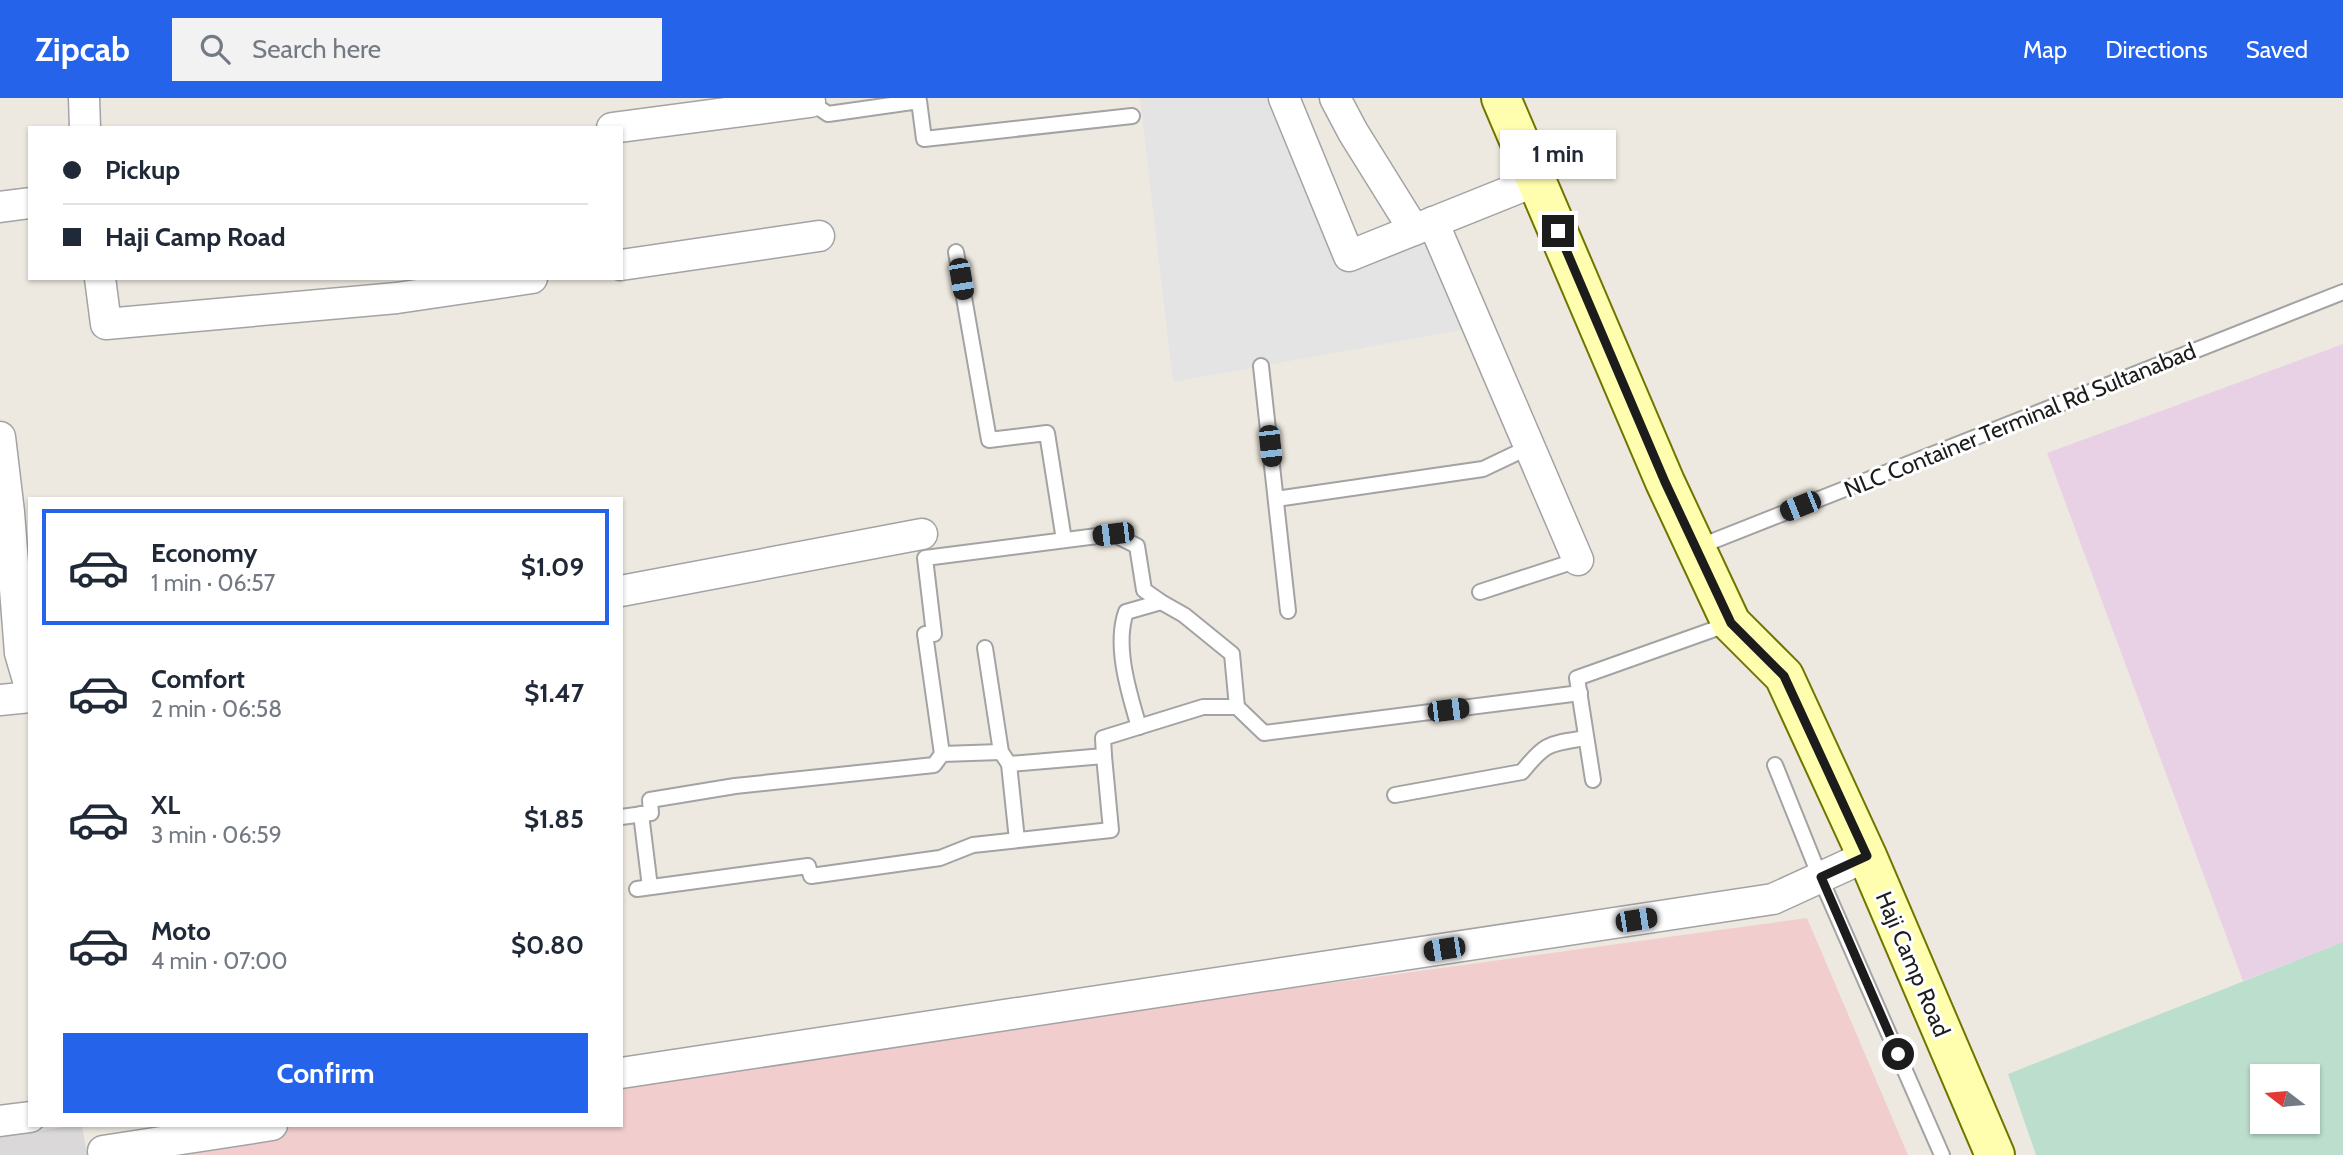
<!DOCTYPE html>
<html lang="en">
<head>
<meta charset="utf-8">
<style>
  body { margin:0; font-family:Cabin,sans-serif; background:#f2f2f3; color:#1f2937; height:100vh; display:flex; flex-direction:column; font-size:26px; white-space:nowrap }
  * { box-sizing:border-box; margin:0 }
  p { font-size:23px; color:#747a83 }
  .icon { flex:none; width:38px; height:38px; fill:none; stroke:currentColor; stroke-width:2; stroke-linecap:round; stroke-linejoin:round }
  .map { position:relative; flex:1; overflow:hidden }
  .panel { position:absolute; left:28px; top:399px; width:595px; height:630px; display:flex; flex-direction:column; background:#fff; border-radius:0px; box-shadow:0 2px 5px #0004 }
  .panel>* { flex:none }
  .top-card { position:absolute; left:28px; top:28px; width:595px; height:154px; border-radius:0px; box-shadow:0 2px 5px #0004; display:grid; align-content:center; height:154px; padding:0 35px; background:#fff }
  .needle { width:46px; rotate:286deg }
  .fabs { position:absolute; left:2250px; top:966px; display:grid; gap:14px }
  .fabs a { display:grid; place-items:center; width:70px; height:70px; border-radius:0px; background:#fff; box-shadow:0 2px 5px #0004; font-size:35px }
  .end { position:absolute; width:32px; height:32px; margin:-16px; border:9px solid #1c1c1c; background:#fff; box-shadow:0 0 0 4px #fff }
  .from { border-radius:50% }
  .bubble { position:absolute; height:49px; border-radius:0px; background:#fff; box-shadow:0 2px 5px #0004; font-size:23px; font-weight:700; line-height:49px; text-align:center }
  .car { position:absolute; width:21px; height:42px; margin:-21px -10px; border-radius:9px; box-shadow:0 0 5px 2px #0007; background:linear-gradient(#222 24%,#8ab4d8 0 40%,#222 0 76%,#8ab4d8 0 86%,#222 0) }
  .top-card b { display:flex; align-items:center; gap:24px; height:66px; font-size:26px }
  .top-card b+b { border-top:2px solid #e0e1e3 }
  .top-card i { width:18px; height:18px; background:#1f2937 }
  ul { padding:12px 0 0; list-style:none }
  li { display:flex; align-items:center; gap:21px; height:116px; margin:0 14px 10px; padding:0 21px; border:4px solid transparent; border-radius:0px }
  li div { flex:1 }
  li b { display:block; font-size:26px }
  li em { font-style:normal; font-weight:700 }
  li.current { border-color:#2563eb }
  li>.icon { width:63px; height:63px; stroke-width:1.5 }
  .action { display:flex; gap:14px; margin-top:auto; padding:14px 35px }
  .action a { flex:1; height:80px; border-radius:0px; background:#2563eb; color:#fff; font-size:28px; font-weight:700; line-height:80px; text-align:center }
  header { display:flex; align-items:center; gap:42px; box-sizing:border-box; height:98px; padding:0 35px; background:#2563eb; color:#fff }
  header strong { font-size:33px }
  nav { display:flex; gap:38px; margin-inline-start:auto; font-size:24px }
  .search { width:490px; height:63px; background:#f2f2f3; display:flex; align-items:center; gap:18px; box-sizing:border-box; padding:0 24px; border-radius:0px; color:#747a83; font-size:26px }
  .map>svg:first-child { display:block }
  .residential { fill:#dad8d9 }
  .commercial { fill:#f1cdce }
  .industrial { fill:#e8d1e5 }
  .wetland { fill:#bcdecc; fill-rule:evenodd }
  .parking { fill:#e4e4e4 }
  .lines { fill:none; stroke-linecap:round; stroke-linejoin:round }
  .lane-casing { stroke:#a3a3a3; stroke-width:18 }
  .street-casing { stroke:#a3a3a3; stroke-width:33 }
  .secondary-casing { stroke:#6f7500; stroke-width:42 }
  .lane { stroke:#fff; stroke-width:14 }
  .street { stroke:#fff; stroke-width:30 }
  .secondary { stroke:#fefeae; stroke-width:38 }
  .route { stroke:#1c1c1c; stroke-width:9 }
  .labels { text-anchor:middle; dominant-baseline:central; stroke-width:6; stroke-linejoin:round; paint-order:stroke }
  .street-label { font-size:23px; fill:#1c1c1c; stroke:#fff }
</style>
</head>
<body>
<header>
<strong>Zipcab</strong>
<div class="search"><svg class="icon" aria-label="search" viewBox="0 0 24 24"><circle cx="10" cy="10" r="6"/><path d="M15 15l6 6"/></svg>Search here</div>
<nav><a>Map</a><a>Directions</a><a>Saved</a></nav>
</header>
<div class="map">
<svg width="2343" height="1057" viewBox="0 0 2343 1057">
  <rect width="100%" height="100%" fill="#eee9e0"/>
  <polygon class="residential" points="77,1027 82,1027 87,1057 0,1057 0,1039"/>
  <polygon class="commercial" points="1807,820 1908,1057 104,1057 104,1053 292,1027 621,1027 621,982"/>
  <polygon class="industrial" points="2343,246 2343,844 2243,883 2047,355"/>
  <path class="wetland" d="M2343 844V1057H2036L2008 976ZM2263 978H2308V1024H2263Z"/>
  <polygon class="parking" points="1140,0 1284,0 1349,157 1433,124 1478,229 1173,284"/>
  <g class="lines">
    <g class="lane-casing">
      <g id="lane">
        <polyline points="810,4 828,16 919,3 924,41 1132,18"/>
        <polyline points="956,154 989,342 1047,335 1064,442"/>
        <polyline points="1261,268 1288,513"/>
        <polyline points="1276,401 1483,371 1529,349"/>
        <polyline points="1698,449 2343,194"/>
        <polyline points="1480,494 1578,462"/>
        <polyline points="985,550 1001,654 1009,666 1017,742"/>
        <path d="M1139 629C1129 595 1114 548 1126 514L1161 504"/>
        <polyline points="942,656 925,536 934,536 925,460 1113,436 1137,448 1144,492 1161,504 1184,517 1232,556 1237,609"/>
        <polyline points="1009,666 1104,658 1103,640 1203,609 1237,609 1264,635 1580,595"/>
        <polyline points="1775,667 1820,779 1942,1057"/>
        <polyline points="1593,682 1577,580 1729,526"/>
        <path d="M1395 697 1522 674C1546 644 1549 646 1586 640"/>
        <polyline points="641,716 650,789"/>
        <polyline points="621,719 651,715 650,702 735,688 934,667 942,656 1001,654"/>
        <polyline points="637,791 808,768 811,778 940,760 973,747 1111,732 1104,658"/>
      </g>
    </g>
    <g class="street-casing">
      <g id="street">
        <polyline points="84,0 85,30"/>
        <polyline points="1284,0 1349,158 1536,83"/>
        <polyline points="1335,0 1353,34 1414,132"/>
        <polyline points="612,30 810,4 809,0"/>
        <polyline points="0,109 30,105"/>
        <polyline points="1433,124 1578,462"/>
        <polyline points="621,167 819,138"/>
        <polyline points="100,180 106,226 397,200 532,180"/>
        <polyline points="0,339 9,414 20,555 30,589"/>
        <polyline points="621,493 922,436"/>
        <polyline points="0,602 30,599"/>
        <polyline points="621,975 1773,801 1867,758"/>
        <polyline points="0,1023 30,1019"/>
        <polyline points="103,1053 272,1027"/>
      </g>
    </g>
    <g class="secondary-casing">
      <polyline id="secondary" points="1501,0 1665,384 1731,525 1784,578 1867,758 1995,1057"/>
    </g>
    <use href="#lane" class="lane"/>
    <use href="#street" class="street"/>
    <use href="#secondary" class="secondary"/>
  </g>
  <g class="lines">
    <polyline class="route" points="1558,133 1665,384 1731,525 1784,578 1867,758 1821,779 1898,956"/>
  </g>
  <g class="labels">
    <g class="street-label">
      <text transform="translate(2020 322) rotate(-22)">NLC Container Terminal Rd Sultanabad</text>
      <text transform="translate(1913 866) rotate(67)">Haji Camp Road</text>
    </g>
  </g>
</svg>
<div class="fabs">
<a><svg class="needle" viewBox="-14 -14 28 28"><path d="M0-13l5 13h-10z" fill="#e53935"/><path d="M0 13l5-13h-10z" fill="#747a83"/></svg></a>
</div>
<i class="end from" style="left:1898px;top:956px"></i>
<i class="end" style="left:1558px;top:133px"></i>
<div class="bubble" style="left:1500px;top:32px;width:116px">1 min</div>
<i class="car" style="left:961px;top:181px;rotate:170deg"></i>
<i class="car" style="left:1270px;top:348px;rotate:174deg"></i>
<i class="car" style="left:1800px;top:408px;rotate:248deg"></i>
<i class="car" style="left:1113px;top:436px;rotate:263deg"></i>
<i class="car" style="left:1448px;top:612px;rotate:83deg"></i>
<i class="car" style="left:1636px;top:822px;rotate:81deg"></i>
<i class="car" style="left:1444px;top:851px;rotate:261deg"></i>
<div class="top-card">
<b><i class="from"></i>Pickup</b>
<b><i></i>Haji Camp Road</b>
</div>
<section class="panel">
<ul>
<li class="current"><svg class="icon" aria-label="car" viewBox="0 0 24 24"><path d="M5 17H2v-5l4-1 3-4h7l3 4 3 1v5h-3M9 17h6M6 11h13"/><circle cx="7" cy="17" r="2"/><circle cx="17" cy="17" r="2"/></svg><div><b>Economy</b><p>1 min · 06:57</p></div><em>$1.09</em></li>
<li><svg class="icon" aria-label="car" viewBox="0 0 24 24"><path d="M5 17H2v-5l4-1 3-4h7l3 4 3 1v5h-3M9 17h6M6 11h13"/><circle cx="7" cy="17" r="2"/><circle cx="17" cy="17" r="2"/></svg><div><b>Comfort</b><p>2 min · 06:58</p></div><em>$1.47</em></li>
<li><svg class="icon" aria-label="car" viewBox="0 0 24 24"><path d="M5 17H2v-5l4-1 3-4h7l3 4 3 1v5h-3M9 17h6M6 11h13"/><circle cx="7" cy="17" r="2"/><circle cx="17" cy="17" r="2"/></svg><div><b>XL</b><p>3 min · 06:59</p></div><em>$1.85</em></li>
<li><svg class="icon" aria-label="car" viewBox="0 0 24 24"><path d="M5 17H2v-5l4-1 3-4h7l3 4 3 1v5h-3M9 17h6M6 11h13"/><circle cx="7" cy="17" r="2"/><circle cx="17" cy="17" r="2"/></svg><div><b>Moto</b><p>4 min · 07:00</p></div><em>$0.80</em></li>
</ul>
<div class="action"><a>Confirm</a></div>
</section>
</div>
</body>
</html>
